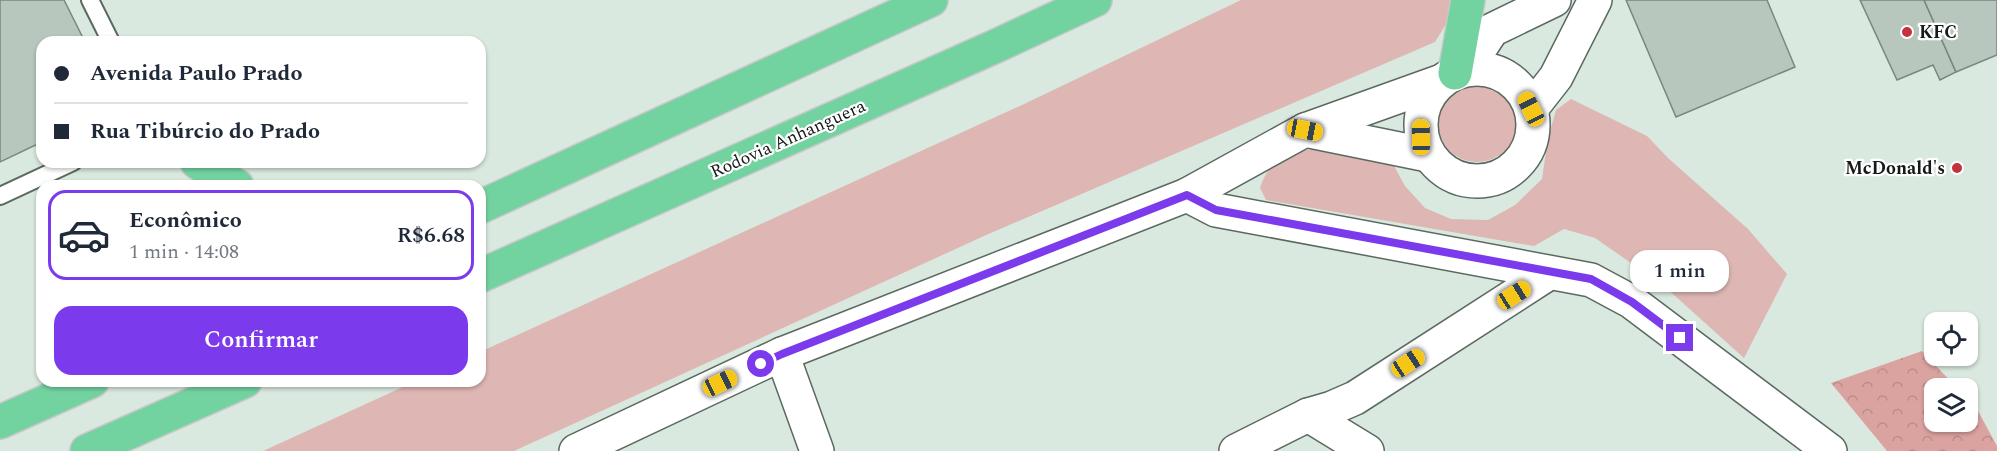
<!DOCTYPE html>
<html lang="pt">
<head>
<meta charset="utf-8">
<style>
  body { margin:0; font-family:Spectral,serif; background:#f2f2f3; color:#1f2937; height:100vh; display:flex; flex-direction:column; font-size:22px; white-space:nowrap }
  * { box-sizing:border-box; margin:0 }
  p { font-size:20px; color:#747a83 }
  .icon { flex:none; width:33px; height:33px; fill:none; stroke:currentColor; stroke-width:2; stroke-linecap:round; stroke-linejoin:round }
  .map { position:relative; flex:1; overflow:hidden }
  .panel { position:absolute; left:36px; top:180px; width:450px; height:207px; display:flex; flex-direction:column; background:#fff; border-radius:18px; box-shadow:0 2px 4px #0004 }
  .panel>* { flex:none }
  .banner { position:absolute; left:36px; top:36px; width:450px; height:132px; border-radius:18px; box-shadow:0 2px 4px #0004; display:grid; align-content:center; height:132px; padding:0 18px; background:#fff }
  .fabs { position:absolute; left:1924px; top:312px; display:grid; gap:12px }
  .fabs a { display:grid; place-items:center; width:54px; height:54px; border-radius:12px; background:#fff; box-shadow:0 2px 4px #0004; font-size:30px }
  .end { position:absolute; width:27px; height:27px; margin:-14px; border:8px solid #7c3aed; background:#fff; box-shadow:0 0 0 3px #fff }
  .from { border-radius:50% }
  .bubble { position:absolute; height:42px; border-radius:18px; background:#fff; box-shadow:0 2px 4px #0004; font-size:20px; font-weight:600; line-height:42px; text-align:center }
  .car { position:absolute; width:18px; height:36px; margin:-18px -9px; border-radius:8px; box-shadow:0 0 4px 2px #0007; background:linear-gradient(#f5c518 24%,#345 0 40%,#f5c518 0 76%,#345 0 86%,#f5c518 0) }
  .banner b { display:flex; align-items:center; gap:21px; height:57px; font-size:22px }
  .banner b+b { border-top:2px solid #e0e1e3 }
  .banner i { width:15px; height:15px; background:#1f2937 }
  ul { padding:10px 0 0; list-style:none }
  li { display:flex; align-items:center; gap:18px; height:90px; margin:0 12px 9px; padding:0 6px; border:3px solid transparent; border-radius:18px }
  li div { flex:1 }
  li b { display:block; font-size:22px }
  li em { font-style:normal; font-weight:600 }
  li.active { border-color:#7c3aed }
  li>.icon { width:54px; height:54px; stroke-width:1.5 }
  .cta { display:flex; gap:12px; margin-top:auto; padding:12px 18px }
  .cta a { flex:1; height:69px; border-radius:18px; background:#7c3aed; color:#fff; font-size:24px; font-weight:600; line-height:69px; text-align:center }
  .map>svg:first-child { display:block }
  .green { fill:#deb7b4 }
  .forest { fill:url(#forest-crowns) }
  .building { fill:#b7c7bd; stroke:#79877e; stroke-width:1.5 }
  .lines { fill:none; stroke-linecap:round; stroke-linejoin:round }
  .service-casing { stroke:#5b6960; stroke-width:20 }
  .minor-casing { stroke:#5b6960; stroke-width:36 }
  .tertiary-casing { stroke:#5b6960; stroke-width:36 }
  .motorway-casing { stroke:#c7c8c7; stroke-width:36 }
  .service { stroke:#fff; stroke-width:16 }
  .minor { stroke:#fff; stroke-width:33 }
  .tertiary { stroke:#fff; stroke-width:33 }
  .motorway { stroke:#73d3a0; stroke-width:33 }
  .route { stroke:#7c3aed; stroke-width:8 }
  .poi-dot { fill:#c2333b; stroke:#fff; stroke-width:2 }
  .labels { text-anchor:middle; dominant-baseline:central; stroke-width:4.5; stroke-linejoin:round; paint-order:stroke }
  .poi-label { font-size:18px; font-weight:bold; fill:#141a16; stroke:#fff; text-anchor:start }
  .street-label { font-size:18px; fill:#141a16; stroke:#fff }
</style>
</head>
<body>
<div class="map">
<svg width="1997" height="451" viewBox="0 0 1997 451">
  <defs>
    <pattern id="forest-crowns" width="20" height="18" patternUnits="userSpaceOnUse" patternTransform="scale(1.5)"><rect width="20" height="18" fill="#dba3a0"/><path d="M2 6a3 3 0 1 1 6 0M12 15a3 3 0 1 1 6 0" fill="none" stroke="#bb8c89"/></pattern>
  </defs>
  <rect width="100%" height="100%" fill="#d9e9df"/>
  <g class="green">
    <polygon points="1241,0 1461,0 1435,42 984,236 514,451 263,451 416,381 480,381 480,352 1022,105"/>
    <circle cx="1477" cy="122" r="40"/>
    <path d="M1571 99 1647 136 1668 158 1748 229 1787 274 1744 358 1664 286 1595 238 1564 229 1534 246 1266 200 1260 188C1262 182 1265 175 1268 171 1299 134 1355 152 1393 164L1405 186 1425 208 1451 219 1488 220 1515 205 1542 179 1548 138 1556 110Z"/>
  </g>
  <polygon class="forest" points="1922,351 1957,388 1935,388 1935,422 1968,422 1968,400 1978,411 1997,446 1997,451 1887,451 1831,383"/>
  <g class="building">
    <polygon points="0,0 64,0 85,42 42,42 42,142 0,162"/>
    <polygon points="1626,0 1767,0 1795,67 1676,117"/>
    <polygon points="1860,0 1924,0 1956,72 1940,80 1933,65 1897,80"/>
    <polygon points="1924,0 1997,0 1997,55 1956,72"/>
  </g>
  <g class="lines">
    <g class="service-casing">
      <g id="service">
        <polyline points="90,0 111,42"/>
        <polyline points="0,196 73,162"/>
      </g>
    </g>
    <g class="minor-casing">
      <g id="minor">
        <polyline points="1187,195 1216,210 1591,280 1632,302 1830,451"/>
        <polyline points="782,354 817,451"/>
        <polyline points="1308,415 1367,451"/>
        <polyline points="1236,451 1308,415 1332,408 1355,398 1549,273"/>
      </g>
    </g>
    <g class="tertiary-casing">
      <g id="tertiary">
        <polyline points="1467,68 1492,30 1554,0"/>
        <circle cx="1477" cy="125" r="56"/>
        <polyline points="1531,109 1556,77 1595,0"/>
        <polyline points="1305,130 1428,155"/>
        <polyline points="576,451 782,354 1187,195 1305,130 1439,82"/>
      </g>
    </g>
    <g class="motorway-casing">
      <g id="motorway">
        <polyline points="1455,73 1468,0"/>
        <polyline points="197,162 237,186"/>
        <polyline points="480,207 931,0"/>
        <polyline points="480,276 996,46 1095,0"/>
        <polyline points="0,422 92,381"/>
        <polyline points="87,451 245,381"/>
      </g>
    </g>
    <use href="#service" class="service"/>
    <use href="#minor" class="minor"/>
    <use href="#tertiary" class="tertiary"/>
    <use href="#motorway" class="motorway"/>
  </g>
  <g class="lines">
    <polyline class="route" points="761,364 782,354 1187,195 1216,210 1591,279 1632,302 1680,338"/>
  </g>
  <g class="poi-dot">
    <circle cx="1907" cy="32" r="6"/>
    <circle cx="1957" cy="168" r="6"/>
  </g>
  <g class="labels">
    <g class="poi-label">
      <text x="1919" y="32">KFC</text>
      <text x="1945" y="168" text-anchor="end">McDonald's</text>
    </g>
    <g class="street-label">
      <text transform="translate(788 139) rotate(-24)">Rodovia Anhanguera</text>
    </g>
  </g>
</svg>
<div class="fabs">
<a><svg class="icon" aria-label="locate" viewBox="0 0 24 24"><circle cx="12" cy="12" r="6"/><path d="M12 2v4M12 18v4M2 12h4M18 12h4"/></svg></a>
<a><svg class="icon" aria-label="layers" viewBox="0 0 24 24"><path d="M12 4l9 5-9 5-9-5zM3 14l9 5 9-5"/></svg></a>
</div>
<i class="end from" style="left:761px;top:364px"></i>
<i class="end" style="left:1680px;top:338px"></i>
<div class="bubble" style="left:1630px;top:250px;width:99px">1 min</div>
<i class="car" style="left:1531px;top:109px;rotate:334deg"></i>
<i class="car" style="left:1305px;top:130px;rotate:101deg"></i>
<i class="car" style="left:1421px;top:137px;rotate:359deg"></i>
<i class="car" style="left:1514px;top:295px;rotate:58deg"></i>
<i class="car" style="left:1408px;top:363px;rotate:57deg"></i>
<i class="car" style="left:720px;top:383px;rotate:65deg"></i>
<div class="banner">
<b><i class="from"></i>Avenida Paulo Prado</b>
<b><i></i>Rua Tibúrcio do Prado</b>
</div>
<section class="panel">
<ul>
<li class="active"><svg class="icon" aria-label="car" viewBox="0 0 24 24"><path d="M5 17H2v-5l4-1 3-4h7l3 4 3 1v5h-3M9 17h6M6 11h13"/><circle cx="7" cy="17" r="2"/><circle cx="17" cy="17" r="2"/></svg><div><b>Econômico</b><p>1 min · 14:08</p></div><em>R$6.68</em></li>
</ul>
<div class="cta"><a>Confirmar</a></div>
</section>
</div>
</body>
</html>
